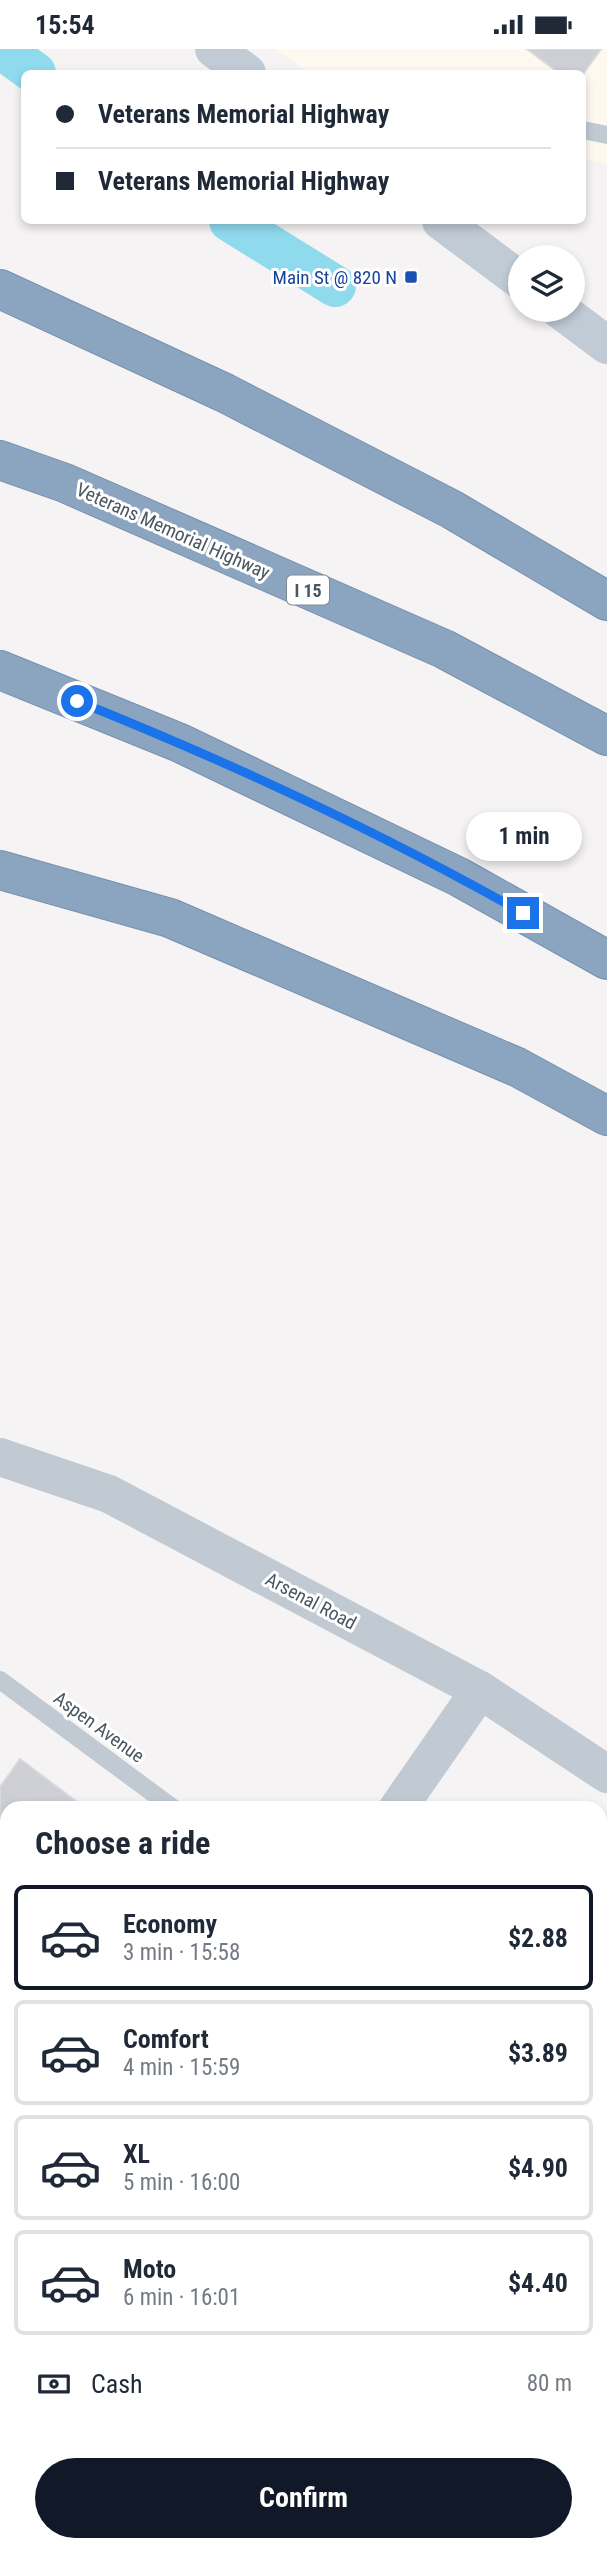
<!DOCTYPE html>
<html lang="en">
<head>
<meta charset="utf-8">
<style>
  body { margin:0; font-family:"Roboto Condensed",sans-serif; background:#f6f6f7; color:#1f2937; height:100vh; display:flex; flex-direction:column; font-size:26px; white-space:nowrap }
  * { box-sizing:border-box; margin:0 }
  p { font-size:23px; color:#747a83 }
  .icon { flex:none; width:38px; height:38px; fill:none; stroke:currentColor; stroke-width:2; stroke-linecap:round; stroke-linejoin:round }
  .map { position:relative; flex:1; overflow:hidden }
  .side { position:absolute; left:0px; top:1752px; width:607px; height:751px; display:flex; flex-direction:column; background:#fff; border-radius:21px 21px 0 0; box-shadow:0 4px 10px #0003 }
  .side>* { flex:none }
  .top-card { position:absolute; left:21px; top:21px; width:565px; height:154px; border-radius:10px; box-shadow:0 4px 10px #0003; display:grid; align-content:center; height:154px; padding:0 35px; background:#fff }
  .buttons { position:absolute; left:508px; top:196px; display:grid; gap:14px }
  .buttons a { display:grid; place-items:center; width:77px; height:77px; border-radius:50%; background:#fff; box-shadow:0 4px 10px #0003; font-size:35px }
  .end { position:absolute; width:32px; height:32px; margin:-16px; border:9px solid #1a73e8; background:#fff; box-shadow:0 0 0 4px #fff }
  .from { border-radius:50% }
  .bubble { position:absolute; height:49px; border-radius:24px; background:#fff; box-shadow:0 4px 10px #0003; font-size:23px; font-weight:700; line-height:49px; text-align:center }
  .top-card b { display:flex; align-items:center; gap:24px; height:66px; font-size:26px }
  .top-card b+b { border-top:2px solid #e0e1e3 }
  .top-card i { width:18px; height:18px; background:#1f2937 }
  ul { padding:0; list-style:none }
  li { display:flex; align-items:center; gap:21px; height:105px; margin:0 14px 10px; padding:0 21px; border:4px solid #e0e1e3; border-radius:10px }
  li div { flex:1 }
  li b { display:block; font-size:26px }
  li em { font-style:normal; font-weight:700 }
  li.active { border-color:#111827 }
  li>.icon { width:63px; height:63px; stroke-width:1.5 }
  h2 { padding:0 35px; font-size:32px; line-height:84px }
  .pay { display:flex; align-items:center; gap:18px; height:77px; padding:0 35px; font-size:26px }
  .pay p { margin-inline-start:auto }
  .action { display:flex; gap:14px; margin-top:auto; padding:14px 35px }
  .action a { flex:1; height:80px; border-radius:42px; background:#111827; color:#fff; font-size:28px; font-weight:700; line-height:80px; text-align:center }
  .status { display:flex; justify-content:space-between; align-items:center; height:49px; padding:0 35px; background:#fff; direction:ltr }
  .status svg { height:19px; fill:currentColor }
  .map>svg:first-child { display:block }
  .commercial { fill:#fdf9ef }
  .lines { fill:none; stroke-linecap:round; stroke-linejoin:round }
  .canal { stroke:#90daee; stroke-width:42 }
  .building { fill:#cdcfd5; stroke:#d7d9de; stroke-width:2 }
  .motorway-casing { stroke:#7690ad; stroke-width:40 }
  .path { stroke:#7ad0a6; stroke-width:4.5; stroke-dasharray:5 3.5; stroke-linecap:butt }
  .service { stroke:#c1cad2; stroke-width:18 }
  .tertiary { stroke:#c1cad2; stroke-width:38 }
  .secondary { stroke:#c1cbd6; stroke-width:38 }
  .motorway { stroke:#8ba5c1; stroke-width:38 }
  .route { stroke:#1a73e8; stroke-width:9 }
  .transit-dot { fill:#1a4fb4; stroke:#fff; stroke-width:2.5 }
  .labels { text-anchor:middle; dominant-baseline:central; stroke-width:6; stroke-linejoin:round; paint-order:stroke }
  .shield { fill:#fff; stroke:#808990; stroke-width:2 }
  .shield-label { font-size:18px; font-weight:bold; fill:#4a5661 }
  .transit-label { font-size:19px; fill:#164399; stroke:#fff; text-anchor:end }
  .street-label { font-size:19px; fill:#4a5661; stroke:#fff }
</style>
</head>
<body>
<div class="status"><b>15:54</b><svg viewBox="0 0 49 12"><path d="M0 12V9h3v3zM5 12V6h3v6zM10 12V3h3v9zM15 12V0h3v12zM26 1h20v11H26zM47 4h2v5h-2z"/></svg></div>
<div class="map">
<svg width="607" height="2502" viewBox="0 0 607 2502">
  <rect width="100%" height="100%" fill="#f5f3f3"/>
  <polygon class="commercial" points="275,0 607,0 607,115 583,110 583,24 309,24"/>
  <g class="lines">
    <g class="canal">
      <polyline points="2,0 35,24"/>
      <polyline points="230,172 335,237"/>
    </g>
  </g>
  <g class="building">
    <polygon points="527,0 601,0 583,25 559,24"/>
    <polygon points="20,1710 77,1753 72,1759 7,1759 7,1886 0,1880 0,1738"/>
    <polygon points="0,2025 7,2030 7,2132 0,2141"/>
    <polygon points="600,2189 607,2194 607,2337 600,2331"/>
    <polygon points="600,2471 607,2476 607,2502 453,2502 445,2496 600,2496"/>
  </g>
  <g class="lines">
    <g class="motorway-casing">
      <g id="motorway">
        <polyline points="0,240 225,344 451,460 607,552"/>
        <polyline points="0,411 65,434 444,600 607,687"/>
        <polyline points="0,621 180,694 459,828 607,911"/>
        <polyline points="0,821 170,869 517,1018 607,1067"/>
      </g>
    </g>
    <polyline class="path" points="169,2502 174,2496"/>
    <g class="service">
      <polyline points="583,81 607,86"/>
      <polyline points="0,1631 173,1759"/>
      <polyline points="0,1931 7,1937"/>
      <polyline points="600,2075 607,2080"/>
      <polyline points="0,2232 7,2237"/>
      <polyline points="600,2382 607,2387"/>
      <polyline points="290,2496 299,2502"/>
    </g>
    <g class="tertiary">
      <polyline points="0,1408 109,1445 480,1641 607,1725"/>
      <polyline points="398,1759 480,1641"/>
      <polyline points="0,2294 7,2284"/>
    </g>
    <g class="secondary">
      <polyline points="214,0 247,24"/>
      <polyline points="441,172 520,231"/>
      <polyline points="560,261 607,296"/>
    </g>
    <use href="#motorway" class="motorway"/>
  </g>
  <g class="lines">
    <path class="route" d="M77 652C229 713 380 783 523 864"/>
  </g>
  <rect class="transit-dot" x="404" y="221" width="14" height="14" rx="3.5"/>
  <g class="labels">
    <rect class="shield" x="287" y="526.5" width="42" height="29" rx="5"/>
    <g class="shield-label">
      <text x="308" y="541">I 15</text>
    </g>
    <g class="transit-label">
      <text x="397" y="228">Main St @ 820 N</text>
    </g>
    <g class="street-label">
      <text transform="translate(173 482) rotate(24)">Veterans Memorial Highway</text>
      <text transform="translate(311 1552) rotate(28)">Arsenal Road</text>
      <text transform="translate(99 1678) rotate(36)">Aspen Avenue</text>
    </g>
  </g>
</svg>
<div class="buttons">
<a><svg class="icon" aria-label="layers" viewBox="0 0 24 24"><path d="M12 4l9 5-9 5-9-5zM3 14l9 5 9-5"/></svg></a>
</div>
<i class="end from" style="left:77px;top:652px"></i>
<i class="end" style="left:523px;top:864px"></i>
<div class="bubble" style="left:466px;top:763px;width:116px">1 min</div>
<div class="top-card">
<b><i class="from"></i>Veterans Memorial Highway</b>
<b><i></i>Veterans Memorial Highway</b>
</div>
<section class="side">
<h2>Choose a ride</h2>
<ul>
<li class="active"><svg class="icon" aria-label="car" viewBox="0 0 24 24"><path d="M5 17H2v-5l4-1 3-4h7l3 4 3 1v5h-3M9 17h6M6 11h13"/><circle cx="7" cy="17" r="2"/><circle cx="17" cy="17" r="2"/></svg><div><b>Economy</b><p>3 min · 15:58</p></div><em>$2.88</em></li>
<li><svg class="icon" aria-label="car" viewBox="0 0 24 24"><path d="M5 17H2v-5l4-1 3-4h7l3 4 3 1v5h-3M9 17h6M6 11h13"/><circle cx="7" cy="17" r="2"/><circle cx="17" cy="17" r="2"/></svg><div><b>Comfort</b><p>4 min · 15:59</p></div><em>$3.89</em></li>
<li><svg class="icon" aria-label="car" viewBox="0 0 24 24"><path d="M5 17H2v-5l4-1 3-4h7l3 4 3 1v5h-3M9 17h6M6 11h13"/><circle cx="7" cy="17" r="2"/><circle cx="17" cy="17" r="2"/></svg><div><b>XL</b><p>5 min · 16:00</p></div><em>$4.90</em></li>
<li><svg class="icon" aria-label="car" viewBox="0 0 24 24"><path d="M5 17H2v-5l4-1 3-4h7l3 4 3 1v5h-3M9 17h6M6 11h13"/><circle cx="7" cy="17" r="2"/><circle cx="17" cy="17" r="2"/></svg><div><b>Moto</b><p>6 min · 16:01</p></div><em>$4.40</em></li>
</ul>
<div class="pay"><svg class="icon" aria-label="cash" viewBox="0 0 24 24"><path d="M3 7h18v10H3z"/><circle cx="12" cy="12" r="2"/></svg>Cash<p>80 m</p></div>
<div class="action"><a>Confirm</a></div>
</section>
</div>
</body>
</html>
